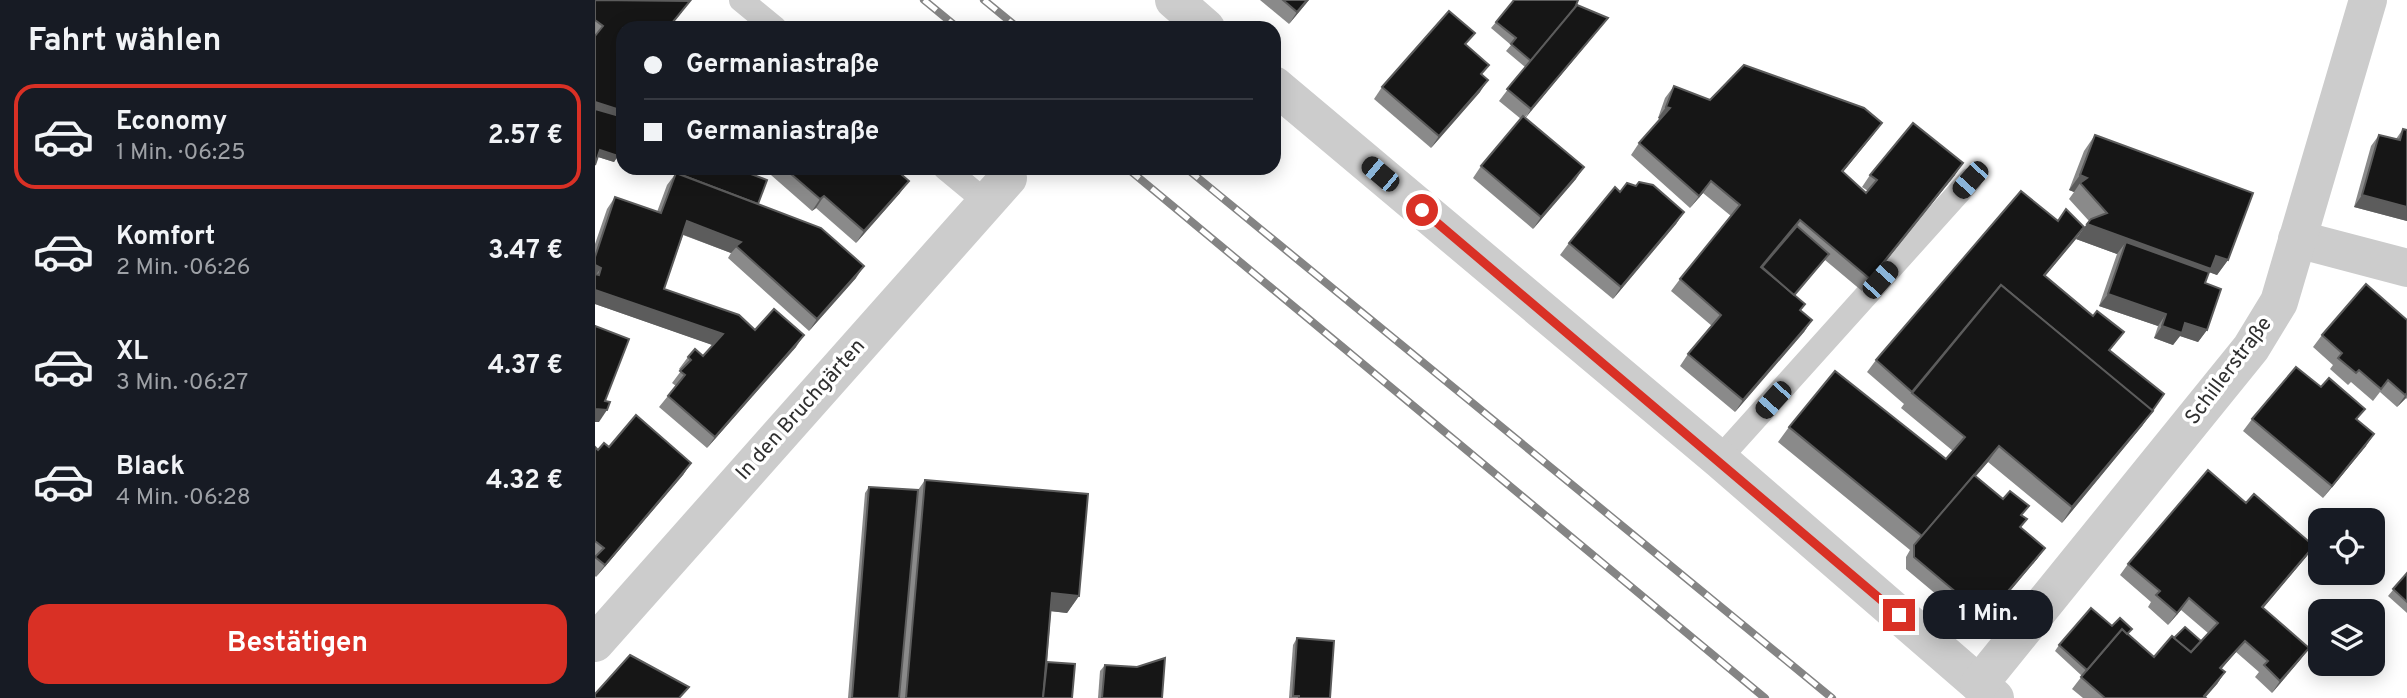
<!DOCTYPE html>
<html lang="de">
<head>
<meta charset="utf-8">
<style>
  body { margin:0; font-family:Overpass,sans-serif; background:#242831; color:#f1f3f6; height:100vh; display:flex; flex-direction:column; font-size:26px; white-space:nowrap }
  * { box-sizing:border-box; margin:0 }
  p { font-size:23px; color:#9ea1a6 }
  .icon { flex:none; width:38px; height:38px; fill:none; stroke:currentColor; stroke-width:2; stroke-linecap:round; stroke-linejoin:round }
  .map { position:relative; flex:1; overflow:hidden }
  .sheet { display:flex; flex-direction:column; background:#171b24; width:595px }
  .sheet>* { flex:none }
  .hud { position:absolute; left:21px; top:21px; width:665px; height:154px; border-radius:21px; box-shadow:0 4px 18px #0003; display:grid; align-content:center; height:154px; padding:0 28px; background:#171b24 }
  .buttons { position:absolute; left:1713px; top:508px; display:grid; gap:14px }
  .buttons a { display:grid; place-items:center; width:77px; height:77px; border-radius:14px; background:#171b24; box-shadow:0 4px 18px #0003; font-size:35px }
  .end { position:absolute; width:32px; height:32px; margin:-16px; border:9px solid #d93025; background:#fff; box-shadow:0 0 0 4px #fff }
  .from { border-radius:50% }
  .bubble { position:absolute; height:49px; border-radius:21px; background:#171b24; box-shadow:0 4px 18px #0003; font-size:23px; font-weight:700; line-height:49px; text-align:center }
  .car { position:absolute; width:21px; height:42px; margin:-21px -10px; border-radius:9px; box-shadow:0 0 5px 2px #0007; background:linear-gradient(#222 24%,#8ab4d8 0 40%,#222 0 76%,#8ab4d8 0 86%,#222 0) }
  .hud b { display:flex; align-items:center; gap:24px; height:66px; font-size:26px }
  .hud b+b { border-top:2px solid #363941 }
  .hud i { width:18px; height:18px; background:#f1f3f6 }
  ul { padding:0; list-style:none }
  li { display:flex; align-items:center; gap:21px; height:105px; margin:0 14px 10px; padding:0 14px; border:4px solid transparent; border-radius:21px }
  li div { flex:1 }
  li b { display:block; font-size:26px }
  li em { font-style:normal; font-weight:700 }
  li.selected { border-color:#d93025 }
  li>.icon { width:63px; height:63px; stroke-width:1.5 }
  h2 { padding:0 28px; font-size:32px; line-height:84px }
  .cta { display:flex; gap:14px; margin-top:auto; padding:14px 28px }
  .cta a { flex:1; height:80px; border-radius:21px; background:#d93025; color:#fff; font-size:28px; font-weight:700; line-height:80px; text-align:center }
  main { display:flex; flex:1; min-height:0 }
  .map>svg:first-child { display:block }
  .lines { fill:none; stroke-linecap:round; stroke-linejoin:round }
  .lane { stroke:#ccc; stroke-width:24 }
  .street { stroke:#ccc; stroke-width:38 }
  .rail-casing { stroke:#848484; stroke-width:8 }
  .rail { stroke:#fff; stroke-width:5; stroke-dasharray:16; stroke-linecap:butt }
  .wall { fill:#8a8a8a }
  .shaded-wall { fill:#5c5c5c }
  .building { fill:#161616; stroke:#5c5c5c; stroke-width:2 }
  .route { stroke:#d93025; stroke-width:9 }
  .labels { text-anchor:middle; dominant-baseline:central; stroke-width:7; stroke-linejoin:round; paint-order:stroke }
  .street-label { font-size:21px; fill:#2f2f2f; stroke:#fff }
</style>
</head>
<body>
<main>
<section class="sheet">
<h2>Fahrt wählen</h2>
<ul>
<li class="selected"><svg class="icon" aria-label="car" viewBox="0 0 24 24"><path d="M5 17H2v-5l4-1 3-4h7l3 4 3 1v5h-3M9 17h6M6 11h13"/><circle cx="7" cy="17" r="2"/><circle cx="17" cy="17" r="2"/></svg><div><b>Economy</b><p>1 Min. · 06:25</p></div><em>2.57 €</em></li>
<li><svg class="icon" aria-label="car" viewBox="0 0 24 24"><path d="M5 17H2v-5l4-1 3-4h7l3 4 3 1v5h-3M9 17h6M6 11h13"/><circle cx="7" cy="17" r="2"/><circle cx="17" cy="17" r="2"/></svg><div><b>Komfort</b><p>2 Min. · 06:26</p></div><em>3.47 €</em></li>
<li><svg class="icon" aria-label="car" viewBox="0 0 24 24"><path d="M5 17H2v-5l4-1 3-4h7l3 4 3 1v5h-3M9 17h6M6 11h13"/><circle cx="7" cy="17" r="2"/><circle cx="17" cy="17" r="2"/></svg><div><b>XL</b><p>3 Min. · 06:27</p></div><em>4.37 €</em></li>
<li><svg class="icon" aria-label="car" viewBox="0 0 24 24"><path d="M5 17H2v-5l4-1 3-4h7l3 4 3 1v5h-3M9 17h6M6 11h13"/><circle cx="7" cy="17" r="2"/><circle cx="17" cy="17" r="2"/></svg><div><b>Black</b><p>4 Min. · 06:28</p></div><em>4.32 €</em></li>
</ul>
<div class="cta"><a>Bestätigen</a></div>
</section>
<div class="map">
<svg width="1812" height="698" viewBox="0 0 1812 698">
  <rect width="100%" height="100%" fill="#fff"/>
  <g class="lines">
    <g class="lane">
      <polyline points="146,0 180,28"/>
      <polyline points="350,168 391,202"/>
      <polyline points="1124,459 1375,180"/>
    </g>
    <g class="street">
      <polyline points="579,0 611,28"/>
      <polyline points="679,85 1124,459 1400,698"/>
      <polyline points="1702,239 1812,268"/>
      <polyline points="0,643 413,178"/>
      <polyline points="1384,684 1656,348 1684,302 1773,0"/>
    </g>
    <g class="rail-casing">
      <g id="rail">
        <polyline points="329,0 363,28"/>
        <polyline points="389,0 423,28"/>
        <polyline points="532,168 1170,698"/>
        <polyline points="591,168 1237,698"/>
      </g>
    </g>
    <use href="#rail" class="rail"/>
  </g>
  <g class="wall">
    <polygon points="0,0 87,12 74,28 28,28 23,156 19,162 3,157 0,165"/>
    <polygon points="665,0 714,0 694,24"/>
    <polygon points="979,9 1013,18 1004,29 930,117 981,179 938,229 878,178 886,166 926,119 904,101 930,67 911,51 916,45 896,28 901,22"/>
    <polygon points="872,45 887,75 885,92 836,148 779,99 787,87"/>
    <polygon points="1079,86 1115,100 1278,135 1248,172 1271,193 1273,191 1267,187 1275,175 1360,175 1267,291 1230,260 1200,296 1206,311 1217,320 1209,332 1140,412 1085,366 1093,354 1117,326 1076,291 1085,279 1136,216 1108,193 1095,208 1036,155 1044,143 1065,119 1063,118 1070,98"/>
    <polygon points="1808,129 1812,130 1812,221 1759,207 1776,146 1784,135 1801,139"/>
    <polygon points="1500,135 1633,260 1622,275 1614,272 1610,283 1612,330 1603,342 1585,336 1578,345 1559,338 1563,326 1504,306 1522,254 1481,239 1494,221 1474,199 1479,192 1474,190 1489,151"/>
    <polygon points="84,168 140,168 163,204 261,278 214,331 133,258 136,253 88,235 69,289 160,330 201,347 112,448 64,407 81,386 77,383 86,371 84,369 93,357 108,356 118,345 0,304 0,244 12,209 20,197 62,212 72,185 81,173 82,173"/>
    <polygon points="168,168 308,168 304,172 305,193 261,243 221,208 217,211"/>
    <polygon points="1041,186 1089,212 1081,224 1018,299 965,255 974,243 1025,192"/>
    <polygon points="1481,239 1450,276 1520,344 1515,350 1569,394 1547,426 1467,523 1393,462 1381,476 1432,519 1426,527 1450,548 1442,559 1394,616 1373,621 1311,569 1311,557 1315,550 1183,442 1194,427 1351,459 1358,451 1306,408 1309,404 1272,372 1281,360"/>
    <polygon points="1812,320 1812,399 1811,398 1802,407 1785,392 1778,401 1756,382 1753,385 1735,369 1738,365 1718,347 1727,335"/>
    <polygon points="1726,387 1770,409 1762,419 1771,446 1728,498 1648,431 1657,419"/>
    <polygon points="0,447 3,450 14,447 96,463 88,475 1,577 0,576"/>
    <polygon points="330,480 484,596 472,613 456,611 452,662 477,698 253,698 270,493 274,487 323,490"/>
    <polygon points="1651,503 1719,546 1711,557 1668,608 1714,648 1705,660 1677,693 1660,677 1664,672 1641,652 1626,669 1630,672 1622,684 1610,697 1611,698 1488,698 1477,689 1487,676 1460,651 1464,645 1517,626 1533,634 1559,657 1579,638 1606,641 1613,633 1586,610 1573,625 1553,607 1556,602 1525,575 1533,564"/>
    <polygon points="1812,573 1812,613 1793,596"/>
    <polygon points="702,638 735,698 694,698 698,645"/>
    <polygon points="510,665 567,698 503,698 505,671"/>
  </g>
  <g class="shaded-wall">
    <polygon points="712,0 714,0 694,24 702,12"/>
    <polygon points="1013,18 1004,29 928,121 936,109"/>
    <polygon points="893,80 885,92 836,148 844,136"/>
    <polygon points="0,102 28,111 28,125 0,116"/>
    <polygon points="1071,107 1075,108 1067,120 1063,118"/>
    <polygon points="1287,123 1278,135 1239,183 1247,171"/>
    <polygon points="5,150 23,156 19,162 0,156"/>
    <polygon points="1368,163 1360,175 1267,291 1275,279"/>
    <polygon points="989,167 981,179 938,229 946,217"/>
    <polygon points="1485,175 1492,178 1485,183 1479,192 1474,190"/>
    <polygon points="314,181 305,193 261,243 269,231"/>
    <polygon points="1116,181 1108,193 1095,208 1104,196"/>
    <polygon points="1767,195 1812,207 1812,221 1759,207"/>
    <polygon points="229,196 221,208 217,211 225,199"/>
    <polygon points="1089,212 1081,224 1018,299 1026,287"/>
    <polygon points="92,221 146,242 136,253 84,233"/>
    <polygon points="1492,224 1621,256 1633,260 1622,275 1531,242 1522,254 1481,239"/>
    <polygon points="1489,227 1481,239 1441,287 1449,275"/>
    <polygon points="0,265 6,268 0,276"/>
    <polygon points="269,266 261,278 214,331 222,319"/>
    <polygon points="0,290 128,334 120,346 0,304"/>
    <polygon points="1513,294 1571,314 1563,326 1504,306"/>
    <polygon points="1217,320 1209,332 1140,412 1148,400"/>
    <polygon points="1590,323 1612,330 1603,342 1585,336 1578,345 1559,338 1567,326"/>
    <polygon points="209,335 201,347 112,448 120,437"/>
    <polygon points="1812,393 1811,398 1802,407"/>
    <polygon points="0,409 12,410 4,422 0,422"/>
    <polygon points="1558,411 1547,426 1467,523 1477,507"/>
    <polygon points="1779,434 1771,446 1728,498 1737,486"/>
    <polygon points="1404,446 1393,462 1319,547 1327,536"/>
    <polygon points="96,463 88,475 1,577 10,565"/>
    <polygon points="1719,546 1711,557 1659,619 1667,607"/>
    <polygon points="1450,548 1442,559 1394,616 1373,621 1381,609"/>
    <polygon points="457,593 484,596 472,613 445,610"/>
    <polygon points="1594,598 1586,610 1573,625 1582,613"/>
    <polygon points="1650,641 1641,652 1617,680 1625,668"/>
    <polygon points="1714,648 1705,660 1677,693 1685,681"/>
    <polygon points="1630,672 1622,684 1610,698 1608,698"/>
  </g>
  <g class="building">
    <polygon points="0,0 95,1 73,28 28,28 28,111 0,102 0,36 8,26 0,20"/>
    <polygon points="688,0 712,0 702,12"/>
    <polygon points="919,0 983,0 980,8 936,61 916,44 921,38 901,22"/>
    <polygon points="982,5 1013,18 936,109 912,89"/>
    <polygon points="854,11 880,33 870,44 894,65 886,74 893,80 844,136 787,87"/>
    <polygon points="1149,65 1269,108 1287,123 1247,171 1271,193 1282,180 1275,175 1318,123 1368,163 1275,279 1205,220 1166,267 1210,304 1205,310 1217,320 1148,400 1093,354 1126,315 1085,279 1145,205 1116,181 1104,196 1044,143 1075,108 1071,107 1079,86 1115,100"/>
    <polygon points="0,109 28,117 28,141 23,156 5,150 0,165"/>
    <polygon points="928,116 989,167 946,217 886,166"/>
    <polygon points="1808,129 1812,130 1812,207 1767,195 1784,135 1805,140"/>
    <polygon points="1500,135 1658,193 1633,260 1621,256 1616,269 1492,224 1496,219 1512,213 1485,183 1492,178 1485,175"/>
    <polygon points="86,168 140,168 172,180 163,204 84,174"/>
    <polygon points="189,168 299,168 314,181 269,231 229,196 225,199"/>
    <polygon points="81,173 226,228 269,266 222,319 141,246 146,242 92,221 69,289 144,315 160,330 179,309 209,335 120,437 73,396 90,375 85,371 96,360 93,357 100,349 108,356 128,334 0,290 0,274 4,275 6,268 0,265 0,257 20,197 66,213"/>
    <polygon points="1044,182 1058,185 1089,212 1026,287 974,243 1020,187 1025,192 1032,183 1041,186"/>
    <polygon points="1426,191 1463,221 1471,209 1489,227 1449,275 1498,316 1502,311 1529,332 1514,350 1569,394 1557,411 1406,285 1317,392 1281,360"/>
    <polygon points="1202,226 1234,254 1199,295 1167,267"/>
    <polygon points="1531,242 1614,272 1610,283 1626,289 1612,330 1590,323 1587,333 1567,326 1571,314 1513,294"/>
    <polygon points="1771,284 1812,320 1812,393 1810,395 1793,380 1786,389 1764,370 1761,373 1743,358 1747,353 1727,335"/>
    <polygon points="1406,285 1558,411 1477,507 1404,446 1327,536 1194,427 1240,371 1351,459 1370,437 1317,393"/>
    <polygon points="0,326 34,339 10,401 15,402 12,410 0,409"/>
    <polygon points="1701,367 1726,387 1734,378 1770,409 1761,419 1779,434 1737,486 1657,419"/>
    <polygon points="41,415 96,463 10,565 0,557 9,548 0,541 0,447 3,450 9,443 14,447"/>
    <polygon points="1613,470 1651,503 1659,494 1719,546 1667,607 1714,648 1685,681 1669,665 1673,661 1650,641 1625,668 1630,672 1609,696 1611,698 1510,698 1486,677 1527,629 1559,657 1577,636 1596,652 1623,623 1594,598 1582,613 1561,595 1565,591 1533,564"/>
    <polygon points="1379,475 1408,499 1415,491 1434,506 1426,515 1432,519 1425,527 1450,548 1402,604 1381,609 1319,557 1319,545"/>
    <polygon points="330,480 493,494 484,596 457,593 448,698 311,698"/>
    <polygon points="274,487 323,490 304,698 257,698"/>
    <polygon points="1812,573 1812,602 1798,589"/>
    <polygon points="1496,608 1517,626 1525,618 1537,629 1532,634 1527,629 1492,670 1464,645"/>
    <polygon points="1590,627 1606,641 1596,652 1579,638"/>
    <polygon points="702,638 739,641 735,698 704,698 704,696 698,696"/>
    <polygon points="35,655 94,687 84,698 0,698 0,694"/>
    <polygon points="570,658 567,698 507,698 510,665 542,667"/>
    <polygon points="452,662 480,664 477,698 448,698"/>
  </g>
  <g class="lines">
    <polyline class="route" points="827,210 1304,615"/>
  </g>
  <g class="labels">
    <g class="street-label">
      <text transform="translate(1634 371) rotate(-53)">Schillerstraße</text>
      <text transform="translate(206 410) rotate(-48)">In den Bruchgärten</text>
    </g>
  </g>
</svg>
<div class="buttons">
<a><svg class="icon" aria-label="locate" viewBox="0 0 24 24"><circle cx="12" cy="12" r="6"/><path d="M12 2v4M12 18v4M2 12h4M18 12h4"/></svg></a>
<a><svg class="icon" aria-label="layers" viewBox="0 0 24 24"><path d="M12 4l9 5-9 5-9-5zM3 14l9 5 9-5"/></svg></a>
</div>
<i class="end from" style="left:827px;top:210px"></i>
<i class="end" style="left:1304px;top:615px"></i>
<div class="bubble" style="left:1328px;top:590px;width:130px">1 Min.</div>
<i class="car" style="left:785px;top:174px;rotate:310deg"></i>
<i class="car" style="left:1375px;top:180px;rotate:222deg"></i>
<i class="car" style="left:1285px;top:280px;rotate:42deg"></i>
<i class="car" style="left:1178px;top:400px;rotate:222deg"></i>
<div class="hud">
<b><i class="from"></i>Germaniastraße</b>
<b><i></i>Germaniastraße</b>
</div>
</div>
</main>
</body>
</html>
